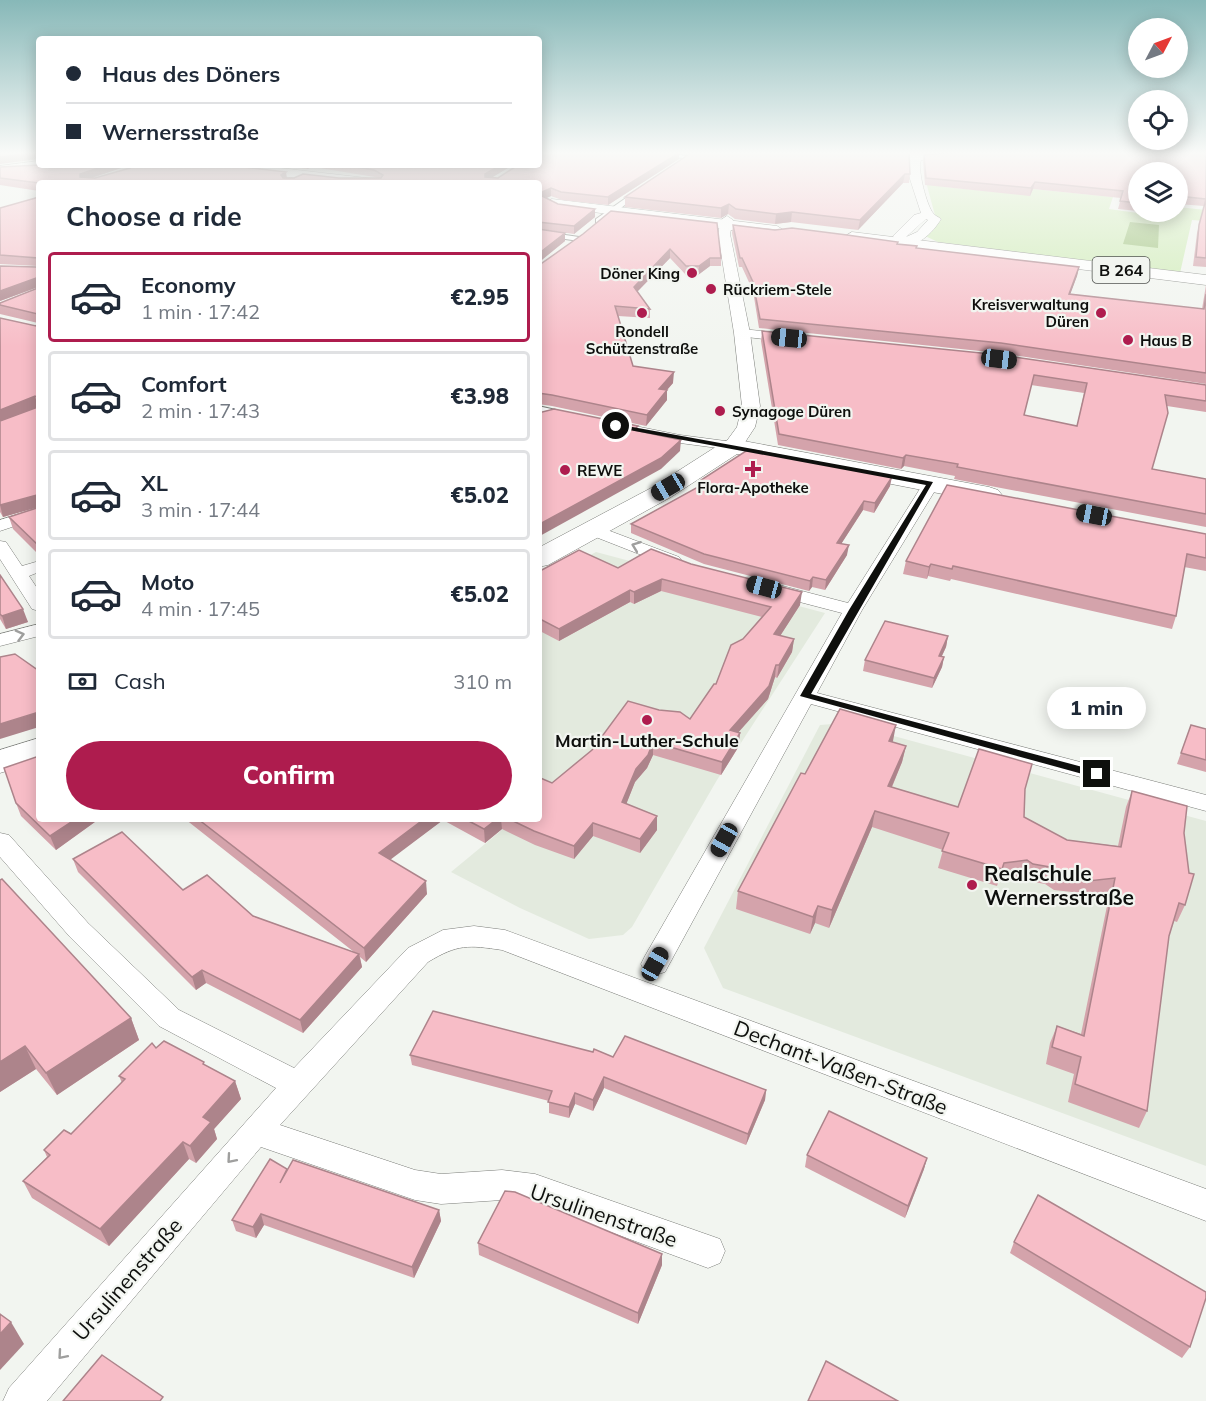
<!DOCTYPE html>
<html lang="en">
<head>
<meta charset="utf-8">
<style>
  body { margin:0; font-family:Mulish,sans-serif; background:#f6f6f7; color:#1f2937; height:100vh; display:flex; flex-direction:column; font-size:22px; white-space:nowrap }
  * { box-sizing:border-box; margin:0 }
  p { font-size:20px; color:#747a83 }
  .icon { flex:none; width:33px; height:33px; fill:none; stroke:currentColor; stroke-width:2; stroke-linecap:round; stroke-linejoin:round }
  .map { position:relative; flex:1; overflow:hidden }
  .details { position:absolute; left:36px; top:180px; width:506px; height:642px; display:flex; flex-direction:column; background:#fff; border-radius:6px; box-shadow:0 3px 15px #0003 }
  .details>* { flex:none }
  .top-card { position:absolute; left:36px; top:36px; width:506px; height:132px; border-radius:6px; box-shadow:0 3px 15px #0003; display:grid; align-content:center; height:132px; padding:0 30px; background:#fff }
  .needle { width:39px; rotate:49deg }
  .tools { position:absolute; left:1128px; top:18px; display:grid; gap:12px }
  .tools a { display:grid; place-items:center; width:60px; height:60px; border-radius:50%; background:#fff; box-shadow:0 3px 15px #0003; font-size:30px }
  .end { position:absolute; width:27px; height:27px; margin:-14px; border:8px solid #0e0f0d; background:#fff; box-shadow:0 0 0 3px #fff }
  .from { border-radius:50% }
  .bubble { position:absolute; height:42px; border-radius:21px; background:#fff; box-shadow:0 3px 15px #0003; font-size:20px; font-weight:800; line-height:42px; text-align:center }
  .car { position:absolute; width:18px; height:36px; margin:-18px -9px; border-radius:8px; box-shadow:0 0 4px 2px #0007; background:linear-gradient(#222 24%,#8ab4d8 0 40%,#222 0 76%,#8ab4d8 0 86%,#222 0) }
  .top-card b { display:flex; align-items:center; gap:21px; height:57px; font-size:22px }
  .top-card b+b { border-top:2px solid #e0e1e3 }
  .top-card i { width:15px; height:15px; background:#1f2937 }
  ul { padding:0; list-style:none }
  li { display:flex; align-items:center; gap:18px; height:90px; margin:0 12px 9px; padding:0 18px; border:3px solid #e0e1e3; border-radius:6px }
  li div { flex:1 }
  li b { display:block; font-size:22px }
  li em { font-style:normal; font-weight:800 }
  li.current { border-color:#ae1c4e }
  li>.icon { width:54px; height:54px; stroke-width:1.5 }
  h2 { padding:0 30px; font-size:27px; line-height:72px }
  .pay { display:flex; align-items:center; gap:15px; height:66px; padding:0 30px; font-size:22px }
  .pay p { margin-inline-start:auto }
  .action { display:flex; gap:12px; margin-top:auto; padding:12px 30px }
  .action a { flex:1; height:69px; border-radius:36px; background:#ae1c4e; color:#fff; font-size:24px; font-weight:800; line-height:69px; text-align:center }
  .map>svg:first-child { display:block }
  .built { fill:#e3eade }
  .green { fill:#cdebb3 }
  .water { fill:#97be71 }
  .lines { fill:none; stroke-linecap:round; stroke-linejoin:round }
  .pedestrian-casing { stroke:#7c7e7a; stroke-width:2 }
  .minor-casing { stroke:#7c7e7a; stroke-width:1 }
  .tertiary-casing { stroke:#7c7e7a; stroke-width:1 }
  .primary-casing { stroke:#7c7e7a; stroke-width:1 }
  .pedestrian { fill:#fff; fill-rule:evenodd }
  .minor { fill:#fff; fill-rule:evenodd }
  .tertiary { fill:#fff; fill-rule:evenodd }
  .primary { fill:#fff; fill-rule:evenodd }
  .wall { fill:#d4a3ab; fill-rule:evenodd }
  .shaded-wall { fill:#ad848b }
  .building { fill:#f7bdc7; stroke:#ad848b; stroke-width:1.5; fill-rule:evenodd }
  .oneway { stroke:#9f9f9e }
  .route { fill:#0e0f0d }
  .poi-dot { fill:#ae1c4e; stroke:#f2f5f0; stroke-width:2 }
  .labels { text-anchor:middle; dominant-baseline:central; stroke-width:4.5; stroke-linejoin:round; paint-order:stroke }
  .far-poi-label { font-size:15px; font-weight:bold; fill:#0e0f0d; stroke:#f2f5f0; text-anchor:start }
  .shield { fill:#f2f5f0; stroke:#525451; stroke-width:1.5 }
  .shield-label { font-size:16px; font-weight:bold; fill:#0e0f0d }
  .poi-label { font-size:18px; font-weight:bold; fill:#0e0f0d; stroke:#f2f5f0 }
  .near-poi-label { font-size:21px; font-weight:bold; fill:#0e0f0d; stroke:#f2f5f0; text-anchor:start }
  .near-street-label { font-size:21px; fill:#0e0f0d; stroke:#f2f5f0 }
</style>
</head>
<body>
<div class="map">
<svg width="1206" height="1401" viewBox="0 0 1206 1401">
  <rect width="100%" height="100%" fill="#f2f5f0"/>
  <g class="built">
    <polygon points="596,552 825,613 717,780 632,927 623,935 589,939 520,908 451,872 515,819 538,819 539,582"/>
    <polygon points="846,723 1206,821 1206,1166 723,988 704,948 820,725"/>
  </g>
  <polygon class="green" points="926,182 944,187 1029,195 1033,189 1113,197 1109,209 1166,217 1167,212 1178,212 1178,207 1206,210 1206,221 1192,220 1180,273 938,242 925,236 936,219"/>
  <polygon class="water" points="1130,222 1159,225 1158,248 1123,244"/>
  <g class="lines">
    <g class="pedestrian-casing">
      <g id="pedestrian">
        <polygon points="630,151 654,151 693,157 690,159"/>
        <polygon points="643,186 645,189 602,223 596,223 596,219"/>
        <polygon points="538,231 579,237 583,239 579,241 538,235"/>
        <polygon points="538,406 556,410 558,412 552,415 538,412"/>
      </g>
    </g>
    <g class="minor-casing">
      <g id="minor">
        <polygon points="742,329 789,334 795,338 789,342 738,336 736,333 738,330"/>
        <polygon points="610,421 680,435 733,442 740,446 733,450 680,443 605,428 603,425 605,422"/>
        <polygon points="931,479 939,484 862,610 817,693 1206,795 1206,811 811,704 665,972 655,975 645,972 641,964 645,956 842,613 769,594 766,590 769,586 775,584 848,603 923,484"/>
        <polygon points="39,508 39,518 0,531 0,520"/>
        <polygon points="594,525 679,557 682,561 679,565 667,565 588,534 586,530 588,526"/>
        <polygon points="0,541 6,542 22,566 39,561 39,572 29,576 39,591 39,611 32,609 0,559"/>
        <polygon points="39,624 39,636 0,646 0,634"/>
        <path d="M0 833 9 835 88 923 179 1010 294 1068 408 948 443 930 474 926 505 930 1206 1189V1221L502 950C468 945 458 944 428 962L280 1125 415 1170 441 1174 502 1170 535 1174 720 1239 725 1251 720 1263 708 1268 535 1204 502 1200 441 1204 415 1200 261 1147 47 1401H3L9 1388 276 1088 159 1026 70 937 0 857Z"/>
      </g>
    </g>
    <g class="tertiary-casing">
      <g id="tertiary">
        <path d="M878 151C918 155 958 151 999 151L994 154 921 160C917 169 927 206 933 213 935 216 939 217 941 219 933 233 916 249 898 246L893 236 914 215 921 213 909 176 910 161 873 157 868 154ZM926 219 928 220 917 232 906 237Z"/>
        <polygon points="39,161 39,165 43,166 0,172 0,166"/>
        <polygon points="727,216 733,220 730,234 750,333 760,406 755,427 740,450 726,450 723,446 737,427 742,406 734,333 718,234 721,220"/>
      </g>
    </g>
    <g class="primary-casing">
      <g id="primary">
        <polygon points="213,165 254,165 375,179 382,183 340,183 220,169"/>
        <polygon points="552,199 777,226 785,231 777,236 547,206 545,203"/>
        <polygon points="852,232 1206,275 1206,285 846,240 844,237"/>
        <polygon points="733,439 989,487 998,490 1002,495 998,500 989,503 737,454 671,497 548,565 538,567 538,548 653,487 725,441"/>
        <polygon points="39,738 39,761 0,773 0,750"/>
      </g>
    </g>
    <use href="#pedestrian" class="pedestrian"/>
    <use href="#minor" class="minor"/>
    <use href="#tertiary" class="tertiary"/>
    <use href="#primary" class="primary"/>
  </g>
  <g class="wall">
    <path d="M538 151H691L689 153 670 151 679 159 608 205 562 200 551 196 546 198 558 204 595 209V217L574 234 547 230 565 233V241L538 263V183H39V191L0 185V167L39 165H226L287 178H377L375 177 313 167 307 169 273 165H513L492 177 498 178 538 165ZM127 166 130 168 95 178H92Z"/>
    <polygon points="694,151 910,174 909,183 903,183 858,230 791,222 775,224 735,219 728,214 721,218 625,207 625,197"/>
    <polygon points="1206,151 1206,267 1193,266 1197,233 1204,206 1178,204 1178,172 1138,172 1138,211 1118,209 1121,198 1033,189 1030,196 925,185 923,162 924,155"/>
    <polygon points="39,197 39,555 13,529 9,517 37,507 3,517 0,512 0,318 36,326 38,323 0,314 0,303 38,288 38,287 0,301 0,266 36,267 38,266 0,264 0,208"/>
    <polygon points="733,225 898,242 898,244 917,248 1079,267 1077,276 1070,294 1202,309 1206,285 1206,384 999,353 759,328 753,291 742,267 739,267 732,233"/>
    <polygon points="583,234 721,258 721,266 710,266 698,275 686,275 670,258 637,292 650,309 650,318 618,316 633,366 673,383 667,390 667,400 646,426 552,406 538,404 538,266"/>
    <path d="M762 331 1206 385V412L1167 406 1152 469 1206 479V527L954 479 955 476 904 466 901 469 778 445 761 341ZM1031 385 1084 393 1077 426 1024 415Z"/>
    <polygon points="698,482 890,486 874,513 863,510 841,544 847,555 825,590 812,587 809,591 704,564 631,533 631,524 698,487"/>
    <polygon points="1206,534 1206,571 1184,567 1176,616 1172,629 951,579 950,581 928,576 927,579 903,574 906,561"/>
    <polygon points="618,568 800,605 780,636 794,639 792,652 777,678 775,677 768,699 738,732 739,746 721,775 653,755 647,768 635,782 626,804 657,816 657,830 640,853 593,836 574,859 535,845 502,829 485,843 443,820 390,859 427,894 366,962 360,957 362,967 303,1033 206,983 196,990 78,872 73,859 183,890 253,916 354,952 185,819 538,819 552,783 690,719 716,684 743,639 762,617 661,591 634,604 630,602 559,641 538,630 538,572"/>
    <polygon points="0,575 28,622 6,629 0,619"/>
    <polygon points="948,636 946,647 942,656 944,657 942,667 932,688 863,671 865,660"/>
    <polygon points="1191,725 1206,729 1206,772 1177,764"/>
    <polygon points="893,742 906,746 902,762 892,787 958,807 1025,789 1024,817 1067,840 1118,846 1126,807 1132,791 1184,833 1185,905 1177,922 1174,921 1169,936 1147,1111 1139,1128 1068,1102 1074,1074 1046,1064 1050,1043 1057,1026 1081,1034 1109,896 1082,898 1072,892 1054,890 1045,884 1028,881 1021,877 999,880 997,886 938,868 943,850 872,827 829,928 815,923 810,934 736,909 738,891 805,774"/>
    <polygon points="16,803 39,819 99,819 56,850 21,816"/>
    <polygon points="0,880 131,1018 139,1040 57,1095 36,1069 0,1092"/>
    <polygon points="156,1048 205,1065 235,1081 241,1099 214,1129 217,1139 196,1163 189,1159 109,1246 32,1198 23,1181 47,1157 44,1150 71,1134 122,1083 119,1076"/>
    <polygon points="410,1055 613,1057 766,1090 765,1100 746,1145 604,1088 593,1111 575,1104 569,1118 549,1113 549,1101 412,1065"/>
    <polygon points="807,1155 927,1158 924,1169 905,1218 805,1167"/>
    <polygon points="287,1169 439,1210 441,1221 414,1278 264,1225 256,1238 236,1231 232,1220"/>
    <polygon points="1014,1242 1190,1347 1182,1358 1010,1253"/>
    <polygon points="478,1243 662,1254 662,1265 638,1324 479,1255"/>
  </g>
  <g class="shaded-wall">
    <polygon points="37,152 39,159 0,164 0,157"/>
    <polygon points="679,153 679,159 608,205 608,197"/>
    <polygon points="107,165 127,165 127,166 82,181 80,177 80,174"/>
    <polygon points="307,165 312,165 313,167 307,169"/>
    <polygon points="501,165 513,165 486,181 485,183 485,174"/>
    <polygon points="286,172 287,179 282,183 281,175"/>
    <polygon points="905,174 903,183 858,230 860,220"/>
    <polygon points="1035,182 1033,189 1030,196 1031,188"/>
    <polygon points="551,188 551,196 542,200 542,192"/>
    <polygon points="729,204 728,214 721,218 721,208"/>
    <polygon points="595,209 595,217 574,234 574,226"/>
    <polygon points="792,212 791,222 775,224 776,214"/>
    <polygon points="565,233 565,241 538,263 538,254"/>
    <polygon points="670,249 670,258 633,296 634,287"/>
    <polygon points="710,258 710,266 698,275 699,266"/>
    <polygon points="1079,267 1077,276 1067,303 1069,294"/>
    <polygon points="36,278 38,287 0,301 0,291"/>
    <polygon points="674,372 673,383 659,399 659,389"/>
    <polygon points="667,390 667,400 646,426 647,415"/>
    <polygon points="35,396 38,407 0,422 0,410"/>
    <polygon points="681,440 680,451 661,469 538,537 538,525"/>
    <polygon points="906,455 904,466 901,469 903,458"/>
    <polygon points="892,477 890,486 874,513 875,503"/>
    <polygon points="37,495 39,507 3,517 0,505"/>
    <polygon points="864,501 863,510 836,552 837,543"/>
    <polygon points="849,545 847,555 825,590 826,580"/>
    <polygon points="931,564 928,576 927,579 929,567"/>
    <polygon points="813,577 812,587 809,591 810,581"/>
    <polygon points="662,579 661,591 634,604 634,592"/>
    <polygon points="630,590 630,602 559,641 559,629"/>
    <polygon points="802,592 800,605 773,647 774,634"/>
    <polygon points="23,609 28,622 6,629 2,616"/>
    <polygon points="948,636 946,647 937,666 939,656"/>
    <polygon points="794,639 792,652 777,678 779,665"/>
    <polygon points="944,657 942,667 932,688 934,678"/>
    <polygon points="776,665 775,677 768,699 729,743 730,730"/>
    <polygon points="39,712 39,727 0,739 0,724"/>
    <polygon points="896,725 893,741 886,757 889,741"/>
    <polygon points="740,733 739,746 721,775 722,762"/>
    <polygon points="653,742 653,755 647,768 635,782 622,815 622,802 636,769"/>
    <polygon points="906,746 902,762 885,803 888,786"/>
    <polygon points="875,811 872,827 829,928 832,910"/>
    <polygon points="657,816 657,830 640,853 640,839"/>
    <polygon points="76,819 99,819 56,850 50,836"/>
    <polygon points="424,819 443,820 382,866 379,853"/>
    <polygon points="497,819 501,819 502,829 485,843 484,829"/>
    <polygon points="593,823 593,836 574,859 574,846"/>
    <polygon points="426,881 427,894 366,962 364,948"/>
    <polygon points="818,906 815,923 810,934 813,917"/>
    <polygon points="359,954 362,967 303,1033 300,1020"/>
    <polygon points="202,970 206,983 196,990 192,977"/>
    <polygon points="131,1018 139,1040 57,1095 46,1073"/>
    <polygon points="25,1046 36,1069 0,1092 0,1062"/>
    <polygon points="604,1077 604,1088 593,1111 593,1100"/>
    <polygon points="235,1081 241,1099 214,1129 217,1139 196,1163 190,1146 203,1117"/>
    <polygon points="766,1090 765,1100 746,1145 748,1134"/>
    <polygon points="575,1093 575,1104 569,1118 569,1107"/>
    <polygon points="183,1142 189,1159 109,1246 100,1229"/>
    <polygon points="927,1158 924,1169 905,1218 908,1206"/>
    <polygon points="439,1210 441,1221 414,1278 412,1267"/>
    <polygon points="261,1214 264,1225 256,1238 253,1227"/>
    <polygon points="662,1254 662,1265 638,1324 638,1313"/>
    <polygon points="11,1322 24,1344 0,1370 0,1334"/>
  </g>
  <g class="building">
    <polygon points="0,151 39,151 39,155 37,152 0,157"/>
    <polygon points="538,151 669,151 679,153 608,197 561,192 551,188 542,192 542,196 558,204 595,209 574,226 538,222 538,183 39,183 0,178 0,167 39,165 107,165 80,174 80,177 95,178 130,168 132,165 226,165 286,172 281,175 283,178 294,178 303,174 339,178 381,178 383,175 374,170 345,165 501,165 485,174 485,177 498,178 518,165 538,165"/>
    <polygon points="694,151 889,151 909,153 910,174 905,174 860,220 792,212 776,214 736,209 729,204 721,208 625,197"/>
    <polygon points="971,151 1206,151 1206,199 1178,196 1178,172 1138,172 1138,203 1120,201 1123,191 1035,182 1031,188 926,178 924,155"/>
    <polygon points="39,197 39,545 38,545 9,517 37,508 37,495 0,505 0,421 38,407 38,398 35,396 0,410 0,318 36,326 38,323 38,314 0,305 0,303 38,288 39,280 36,278 0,291 0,266 36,267 39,265 38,258 0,255 0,208"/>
    <polygon points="1206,199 1206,258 1196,257 1199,225"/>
    <polygon points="611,211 717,223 721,258 710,258 699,266 686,266 670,249 634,287 650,309 615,306 633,366 674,372 659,389 667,390 647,415 552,395 538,393 538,266 583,234"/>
    <polygon points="733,225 775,230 792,228 847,235 898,242 897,244 917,246 916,248 1079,267 1069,294 1204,309 1206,294 1206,373 1001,343 760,319 753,282 742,258 740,258"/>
    <polygon points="538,229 565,233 538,254"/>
    <path d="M762 331 1001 355 1206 385V401L1165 395 1168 413 1152 469 1206 479V514L957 467 958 464 906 455 903 458 779 434ZM1034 375 1087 383 1077 426 1024 415Z"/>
    <polygon points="554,409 638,426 634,430 681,440 661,458 538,525 538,413"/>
    <polygon points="753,450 892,477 875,503 864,501 837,543 849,545 826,580 813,577 810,581 704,554 631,524 700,486 698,482 746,451"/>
    <polygon points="947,485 1206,534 1206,558 1187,554 1176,616 953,566 952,569 931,564 929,567 906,561"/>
    <polygon points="651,549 691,564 802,592 774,634 794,639 779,665 776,665 769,686 730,730 740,733 722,762 653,742 648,755 636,769 622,802 657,816 640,839 593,823 574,846 534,831 509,819 538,819 538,777 552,783 592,750 628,701 659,710 680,712 690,719 714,684 716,684 731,645 743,639 771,607 662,579 634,592 630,590 559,629 538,618 538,572 579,550 618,568"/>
    <polygon points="0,575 23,609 2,616 0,614"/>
    <polygon points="885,621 948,636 939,656 944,657 934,678 865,660"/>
    <polygon points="15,654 39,671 39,712 0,724 0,657"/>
    <polygon points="840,709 896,725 889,741 906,746 888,786 958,807 979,749 1032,764 1025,789 1024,817 1067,840 1121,847 1132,791 1187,806 1184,833 1189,873 1194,874 1185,905 1179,903 1169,936 1147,1111 1075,1084 1081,1057 1052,1047 1057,1026 1084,1036 1115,878 1088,881 1077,875 1060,873 1050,867 1033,864 1027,860 1004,863 1002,869 942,851 949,833 875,811 832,910 818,906 813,917 738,891 801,773 805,774"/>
    <polygon points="1191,725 1206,729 1206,760 1181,753"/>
    <polygon points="39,756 39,819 76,819 50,836 16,803 4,768"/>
    <polygon points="198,819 424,819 379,853 426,881 364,948"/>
    <polygon points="465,819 497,819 484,829"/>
    <polygon points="122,832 183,890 207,875 253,916 359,954 300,1020 202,970 192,977 73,859"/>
    <polygon points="2,879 131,1018 46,1073 25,1046 0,1062 0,880"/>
    <polygon points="433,1011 593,1052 594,1049 613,1057 625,1036 766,1090 748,1134 604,1077 593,1100 575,1093 569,1107 548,1102 552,1091 410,1055"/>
    <polygon points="164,1041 204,1062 203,1064 235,1081 203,1117 211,1122 190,1146 183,1142 100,1229 23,1181 50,1155 44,1150 64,1130 71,1134 125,1079 119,1076 152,1043 156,1048"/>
    <polygon points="829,1111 927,1158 908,1206 807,1155"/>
    <polygon points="270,1159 287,1169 280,1183 293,1160 439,1210 412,1267 261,1214 253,1227 232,1220"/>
    <polygon points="505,1191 515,1192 662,1254 638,1313 478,1243"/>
    <polygon points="1038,1195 1206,1292 1206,1298 1190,1347 1014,1242"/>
    <polygon points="0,1314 11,1322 0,1334"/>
    <polygon points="102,1355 163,1397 160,1401 63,1401"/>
    <polygon points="826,1361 898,1401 808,1401"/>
  </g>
  <defs><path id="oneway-chevron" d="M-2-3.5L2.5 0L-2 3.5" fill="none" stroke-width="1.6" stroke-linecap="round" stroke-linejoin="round" transform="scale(1.5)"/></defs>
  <g class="oneway">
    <use href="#oneway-chevron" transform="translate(636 546) rotate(-159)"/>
    <use href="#oneway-chevron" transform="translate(20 635) rotate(-15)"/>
    <use href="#oneway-chevron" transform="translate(231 1159) rotate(131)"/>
    <use href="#oneway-chevron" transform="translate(62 1355) rotate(131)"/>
  </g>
  <linearGradient id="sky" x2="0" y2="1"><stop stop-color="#87b8b8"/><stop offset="0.44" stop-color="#f9faf8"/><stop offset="1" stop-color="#f9faf8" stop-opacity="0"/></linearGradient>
  <rect width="1206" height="347" fill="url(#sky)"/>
  <polygon class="route" points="616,424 933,482 811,694 1101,772 1101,777 1097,778 800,696 849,610 926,485 613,427"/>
  <g class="poi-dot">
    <circle cx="692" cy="273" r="6"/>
    <circle cx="711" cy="289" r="6"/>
    <circle cx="642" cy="313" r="6"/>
    <circle cx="1101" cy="313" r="6"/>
    <circle cx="1128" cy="340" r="6"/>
    <circle cx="720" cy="411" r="6"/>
    <path d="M750 460h6v6h6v6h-6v6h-6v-6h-6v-6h6z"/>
    <circle cx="565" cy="470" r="6"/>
    <circle cx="647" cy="720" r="6"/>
    <circle cx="972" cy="885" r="6"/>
  </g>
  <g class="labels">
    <g class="far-poi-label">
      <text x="680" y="273" text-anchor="end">Döner King</text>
      <text x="723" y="289">Rückriem-Stele</text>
      <text x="1089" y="304" text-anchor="end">Kreisverwaltung<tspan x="1089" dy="17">Düren</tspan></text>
      <text x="642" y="331" text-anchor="middle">Rondell<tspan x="642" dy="17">Schützenstraße</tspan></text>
      <text x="1140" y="340">Haus B</text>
      <text x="732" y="411">Synagoge Düren</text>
      <text x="577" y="470">REWE</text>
      <text x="753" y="487" text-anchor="middle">Flora-Apotheke</text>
    </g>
    <rect class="shield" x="1092.5" y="257" width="57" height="26" rx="4.5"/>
    <g class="shield-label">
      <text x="1121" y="270">B 264</text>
    </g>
    <g class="poi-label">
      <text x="647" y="740">Martin-Luther-Schule</text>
    </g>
    <g class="near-poi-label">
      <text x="984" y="873">Realschule<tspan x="984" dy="24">Wernersstraße</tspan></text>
    </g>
    <g class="near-street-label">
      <text transform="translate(841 1067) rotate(21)">Dechant-Vaßen-Straße</text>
      <text transform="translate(604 1215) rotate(19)">Ursulinenstraße</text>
      <text transform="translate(127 1279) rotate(-49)">Ursulinenstraße</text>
    </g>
  </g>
</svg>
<div class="tools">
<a><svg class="needle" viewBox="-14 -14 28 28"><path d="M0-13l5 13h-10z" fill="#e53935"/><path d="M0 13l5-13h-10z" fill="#747a83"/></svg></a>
<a><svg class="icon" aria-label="locate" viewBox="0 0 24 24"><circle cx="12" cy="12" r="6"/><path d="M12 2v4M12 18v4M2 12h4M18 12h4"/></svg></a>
<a><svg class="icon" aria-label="layers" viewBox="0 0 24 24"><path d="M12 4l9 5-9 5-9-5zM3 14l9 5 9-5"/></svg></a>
</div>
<i class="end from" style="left:616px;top:426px"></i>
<i class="end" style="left:1097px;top:774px"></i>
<div class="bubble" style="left:1047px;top:687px;width:99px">1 min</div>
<i class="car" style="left:789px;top:338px;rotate:276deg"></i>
<i class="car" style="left:999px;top:359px;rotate:97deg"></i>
<i class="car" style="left:668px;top:487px;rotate:240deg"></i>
<i class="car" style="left:1094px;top:515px;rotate:281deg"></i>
<i class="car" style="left:764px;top:587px;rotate:285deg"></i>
<i class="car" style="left:724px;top:840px;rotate:209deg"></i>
<i class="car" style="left:655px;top:964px;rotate:29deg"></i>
<div class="top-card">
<b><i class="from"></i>Haus des Döners</b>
<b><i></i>Wernersstraße</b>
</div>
<section class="details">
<h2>Choose a ride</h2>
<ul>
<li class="current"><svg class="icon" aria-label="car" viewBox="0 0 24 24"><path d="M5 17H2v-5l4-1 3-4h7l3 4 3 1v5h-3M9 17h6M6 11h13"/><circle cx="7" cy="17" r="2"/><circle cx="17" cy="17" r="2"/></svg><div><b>Economy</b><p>1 min · 17:42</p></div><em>€2.95</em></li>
<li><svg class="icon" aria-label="car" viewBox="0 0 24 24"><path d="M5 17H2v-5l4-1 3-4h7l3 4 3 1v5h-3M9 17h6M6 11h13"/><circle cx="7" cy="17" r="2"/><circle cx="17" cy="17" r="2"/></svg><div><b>Comfort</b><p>2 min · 17:43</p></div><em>€3.98</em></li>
<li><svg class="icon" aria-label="car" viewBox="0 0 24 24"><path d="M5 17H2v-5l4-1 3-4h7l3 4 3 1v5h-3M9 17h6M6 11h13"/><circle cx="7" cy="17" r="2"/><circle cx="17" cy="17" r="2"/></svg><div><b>XL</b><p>3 min · 17:44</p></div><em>€5.02</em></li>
<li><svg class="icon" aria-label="car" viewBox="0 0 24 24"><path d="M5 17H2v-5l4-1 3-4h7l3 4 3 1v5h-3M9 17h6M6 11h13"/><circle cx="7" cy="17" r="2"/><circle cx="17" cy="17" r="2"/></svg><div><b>Moto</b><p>4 min · 17:45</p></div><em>€5.02</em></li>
</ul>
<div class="pay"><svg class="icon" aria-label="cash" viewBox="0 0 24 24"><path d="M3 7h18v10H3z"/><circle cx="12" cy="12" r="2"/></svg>Cash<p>310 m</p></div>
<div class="action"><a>Confirm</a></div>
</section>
</div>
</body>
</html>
